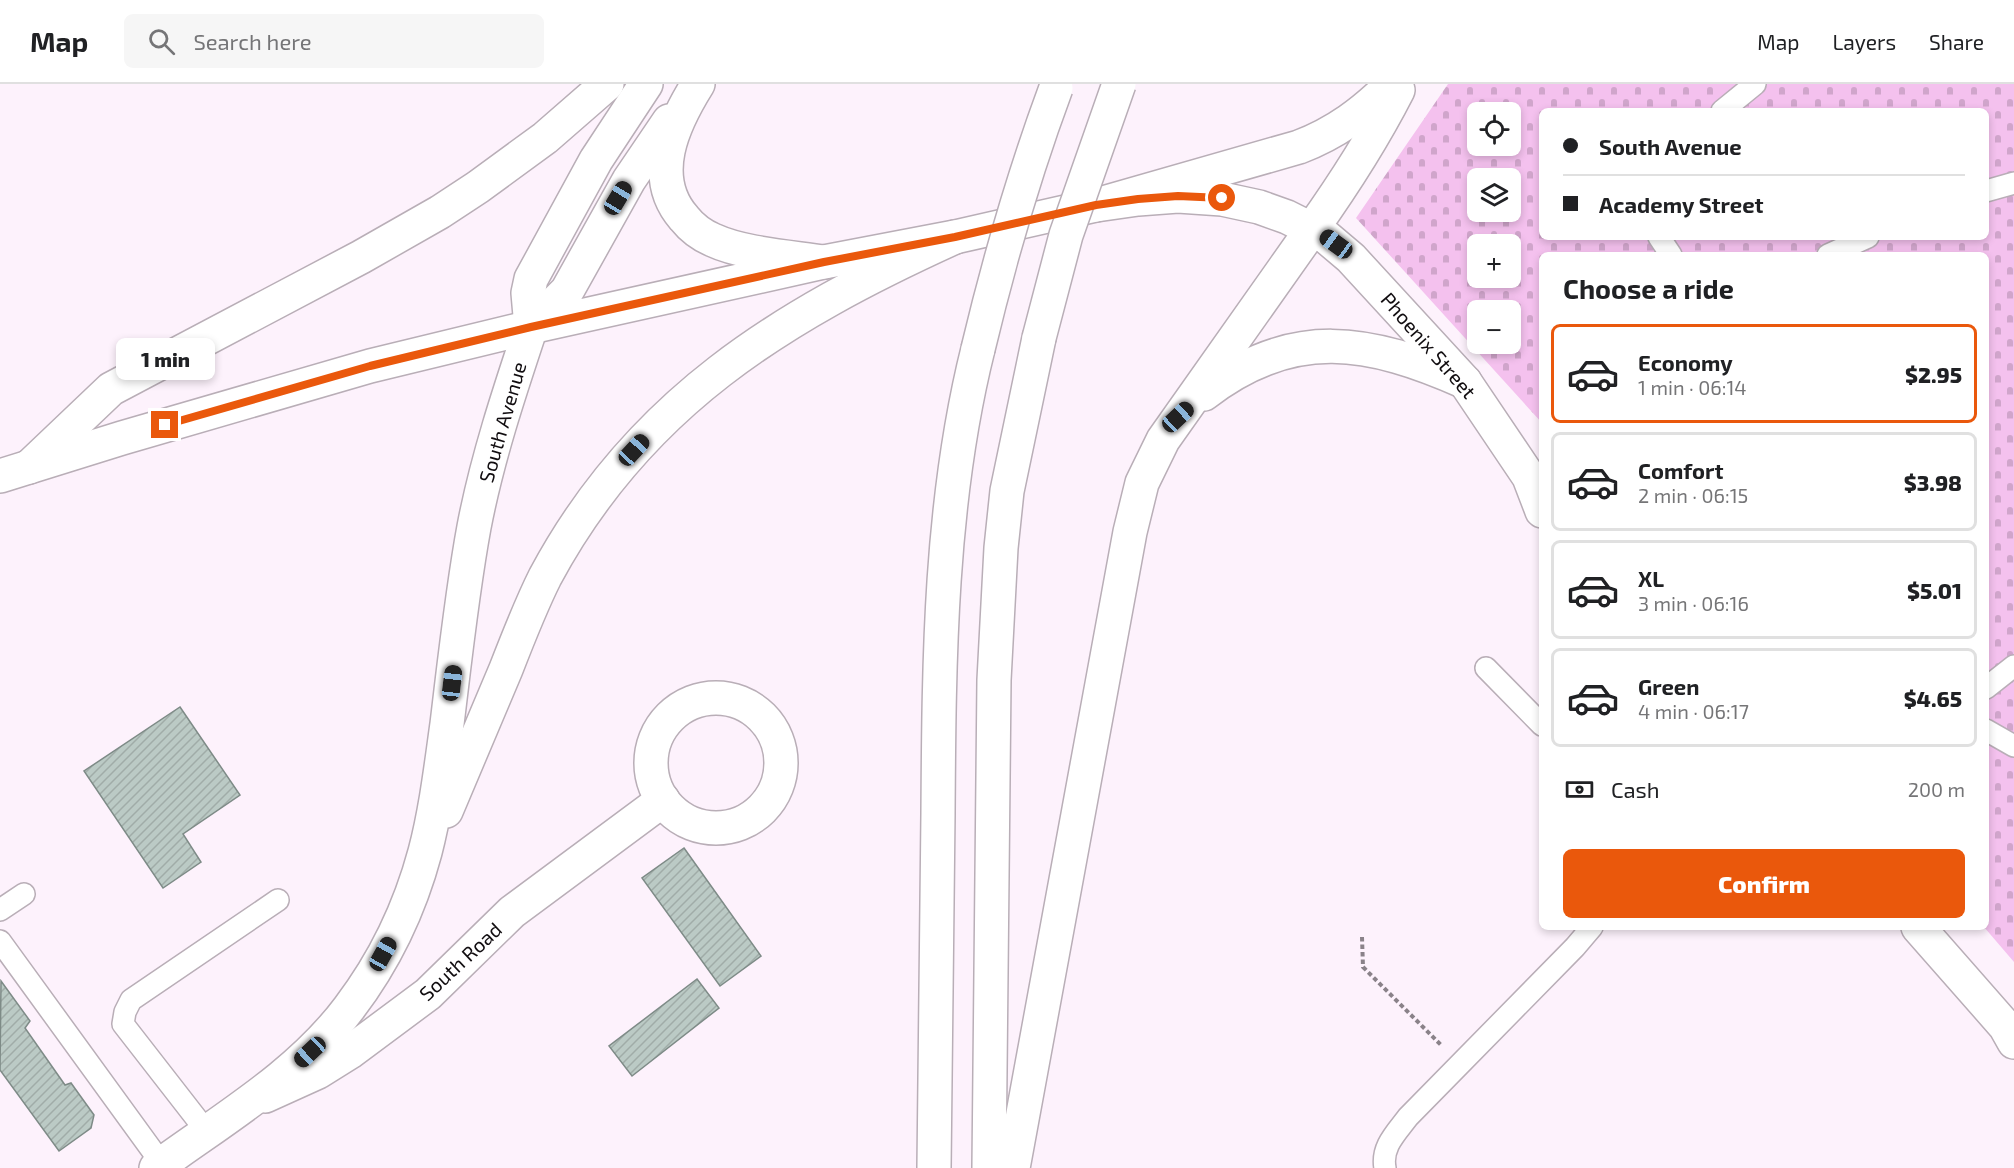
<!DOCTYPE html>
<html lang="en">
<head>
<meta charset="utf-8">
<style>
  body { margin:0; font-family:"Exo 2",sans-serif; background:#f6f6f6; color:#202124; height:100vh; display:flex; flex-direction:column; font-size:22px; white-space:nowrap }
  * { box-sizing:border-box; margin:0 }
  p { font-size:20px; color:#757577 }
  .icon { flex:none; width:33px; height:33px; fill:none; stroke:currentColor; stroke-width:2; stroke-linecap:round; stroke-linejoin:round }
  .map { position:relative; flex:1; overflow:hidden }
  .sheet { position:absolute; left:1539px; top:168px; width:450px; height:678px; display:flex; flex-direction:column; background:#fff; border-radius:9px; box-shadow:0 3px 9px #0003 }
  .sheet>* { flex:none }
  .hud { position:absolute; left:1539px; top:24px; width:450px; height:132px; border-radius:9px; box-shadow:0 3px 9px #0003; display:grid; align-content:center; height:132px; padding:0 24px; background:#fff }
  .buttons { position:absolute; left:1467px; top:18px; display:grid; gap:12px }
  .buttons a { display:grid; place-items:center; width:54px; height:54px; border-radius:9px; background:#fff; box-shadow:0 3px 9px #0003; font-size:30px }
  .end { position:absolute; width:27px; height:27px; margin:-14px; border:8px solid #ea580c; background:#fff; box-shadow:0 0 0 3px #fff }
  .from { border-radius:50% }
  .bubble { position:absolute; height:42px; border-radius:9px; background:#fff; box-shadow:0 3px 9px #0003; font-size:20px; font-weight:800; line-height:42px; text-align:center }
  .car { position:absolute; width:18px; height:36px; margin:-18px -9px; border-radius:8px; box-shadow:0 0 4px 2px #0007; background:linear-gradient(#222 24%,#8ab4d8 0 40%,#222 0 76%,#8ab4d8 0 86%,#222 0) }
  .hud b { display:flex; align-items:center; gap:21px; height:57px; font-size:22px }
  .hud b+b { border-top:2px solid #e0e0e0 }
  .hud i { width:15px; height:15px; background:#202124 }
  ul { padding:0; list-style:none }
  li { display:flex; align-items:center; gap:18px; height:99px; margin:0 12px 9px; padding:0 12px; border:3px solid #e0e0e0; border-radius:9px }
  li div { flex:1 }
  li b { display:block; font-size:22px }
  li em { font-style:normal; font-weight:800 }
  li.current { border-color:#ea580c }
  li>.icon { width:54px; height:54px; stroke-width:1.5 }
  h2 { padding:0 24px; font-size:27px; line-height:72px }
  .pay { display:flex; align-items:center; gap:15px; height:66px; padding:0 24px; font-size:22px }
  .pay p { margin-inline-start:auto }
  .primary-button { display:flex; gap:12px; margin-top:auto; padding:12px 24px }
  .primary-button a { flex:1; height:69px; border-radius:9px; background:#ea580c; color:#fff; font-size:24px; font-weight:800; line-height:69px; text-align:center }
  header { display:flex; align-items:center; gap:36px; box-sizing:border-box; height:84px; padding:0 30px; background:#fff; border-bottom:2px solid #e0e0e0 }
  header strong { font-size:28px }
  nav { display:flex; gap:33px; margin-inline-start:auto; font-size:21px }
  .search { width:420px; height:54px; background:#f6f6f6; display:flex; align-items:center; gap:15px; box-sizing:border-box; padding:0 21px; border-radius:9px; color:#757577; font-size:22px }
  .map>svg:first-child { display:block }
  .cemetery { fill:url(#cemetery-stones); fill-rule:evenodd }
  .building { fill:url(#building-hatch); stroke:#7e8b87; stroke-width:1.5 }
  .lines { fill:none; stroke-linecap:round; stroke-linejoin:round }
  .service-casing { stroke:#b9aeb7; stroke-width:24 }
  .minor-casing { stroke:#b9aeb7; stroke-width:36 }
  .tertiary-casing { stroke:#b9aeb7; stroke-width:36 }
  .motorway-casing { stroke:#b9aeb7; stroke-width:36 }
  .path { stroke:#8a8289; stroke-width:4; stroke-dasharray:4.5 3; stroke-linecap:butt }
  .service { stroke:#fff; stroke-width:21 }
  .minor { stroke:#fff; stroke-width:33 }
  .tertiary { stroke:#fff; stroke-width:33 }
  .motorway { stroke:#fff; stroke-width:33 }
  .motorway-bridge-casing { stroke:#b9aeb7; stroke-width:36; stroke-linecap:butt }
  .motorway-bridge { stroke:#fff; stroke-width:33 }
  .route { stroke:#ea580c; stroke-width:8 }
  .labels { text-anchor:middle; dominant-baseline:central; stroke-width:4.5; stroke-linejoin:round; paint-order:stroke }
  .street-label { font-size:20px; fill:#110d10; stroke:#fff }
</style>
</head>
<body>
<header>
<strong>Map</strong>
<div class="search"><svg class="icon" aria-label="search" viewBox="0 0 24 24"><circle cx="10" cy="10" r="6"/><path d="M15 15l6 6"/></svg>Search here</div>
<nav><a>Map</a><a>Layers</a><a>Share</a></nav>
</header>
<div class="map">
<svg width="2014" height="1084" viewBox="0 0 2014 1084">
  <defs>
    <pattern id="cemetery-stones" width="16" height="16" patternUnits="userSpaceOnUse" patternTransform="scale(1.5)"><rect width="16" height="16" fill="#f4c1ee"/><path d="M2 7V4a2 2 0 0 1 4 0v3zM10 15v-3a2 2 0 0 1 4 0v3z" fill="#d0a5cb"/></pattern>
    <pattern id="building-hatch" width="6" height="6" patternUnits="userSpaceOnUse" patternTransform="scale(1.5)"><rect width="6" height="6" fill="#bbcac5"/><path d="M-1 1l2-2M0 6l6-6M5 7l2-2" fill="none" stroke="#a0aca8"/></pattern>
  </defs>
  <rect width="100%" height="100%" fill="#fdf2fc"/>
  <path class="cemetery" d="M1448 0H2014V878L1984 843H1986V171H1542V339L1356 134ZM1542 27H1986V153H1542ZM1478 28H1510V62H1478ZM1478 94H1510V128H1478ZM1478 160H1510V194H1478ZM1478 226H1510V260H1478Z"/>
  <g class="building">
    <polygon points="180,623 240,711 183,750 201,778 163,804 84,687"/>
    <polygon points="684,764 761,872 720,902 642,794"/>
    <polygon points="697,895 719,924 632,992 609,962"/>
    <polygon points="1,897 30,937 25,944 65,1001 71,999 94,1031 91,1044 59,1067 0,986"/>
  </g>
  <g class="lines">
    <g class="service-casing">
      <g id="service">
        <polyline points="1722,27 1755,0"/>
        <polyline points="1986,107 2014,99"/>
        <polyline points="1659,153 1671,171"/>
        <polyline points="1828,171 1868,153"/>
        <polyline points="1486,584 1542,641"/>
        <polyline points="1986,604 2014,582"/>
        <polyline points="1986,646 2014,662"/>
        <polyline points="0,826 24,810"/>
        <polyline points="0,857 162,1080"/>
        <polyline points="207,1048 123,940 125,928 131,916 278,816"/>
        <path d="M1385 1084C1381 1063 1396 1049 1408 1033L1575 863 1592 843"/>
      </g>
    </g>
    <g class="minor-casing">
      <g id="minor">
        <polyline points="0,392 122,354 370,282 531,243 824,178 955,153 1096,121 1138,115 1178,112 1222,115 1259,123 1287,133 1325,152 1351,174 1465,298 1529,393 1542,427"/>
        <circle cx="716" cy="679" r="65"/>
        <polyline points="1918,843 2005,942 2014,958"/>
        <polyline points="265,1012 318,988 350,968 428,910 512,828 663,716"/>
      </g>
    </g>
    <g class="tertiary-casing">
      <g id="tertiary">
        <path d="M1096 121 1299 63C1336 49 1364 28 1392 0"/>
        <path d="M1312 145C1344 100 1373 55 1398 6"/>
        <path d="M446 727C466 679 486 632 506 585 518 554 530 523 545 493 638 319 781 232 955 153"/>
        <path d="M156 1084C223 1035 299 991 349 924 384 878 410 824 425 768 436 726 441 683 447 640 455 574 462 508 474 443 487 375 509 309 531 243"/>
      </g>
    </g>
    <g class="motorway-casing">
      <g id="motorway">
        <path d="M698 0C673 40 648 93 684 134 692 144 701 151 713 156 743 170 791 173 824 178"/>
        <polyline points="531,243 567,207 629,96 669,37"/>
        <polyline points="531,243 528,209 531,195 596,76 646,0"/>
        <path d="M1204 310C1293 241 1370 256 1465 298"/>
        <polyline points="29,383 111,305 361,173 440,128 478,103 545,54 607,0"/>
        <path d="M934 1084C935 966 937 848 938 730 939 574 940 417 978 265"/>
        <polyline points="989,1084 994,596 1001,464 1007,407 1039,254"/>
        <polyline points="1013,1084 1130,448 1142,399 1163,356 1312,145"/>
      </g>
    </g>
    <polyline class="path" points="1362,853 1363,883 1441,961"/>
    <use href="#service" class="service"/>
    <use href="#minor" class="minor"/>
    <use href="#tertiary" class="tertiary"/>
    <use href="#motorway" class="motorway"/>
    <g class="motorway-bridge-casing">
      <g id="motorway-bridge">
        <polyline points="1039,254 1066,151 1119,0"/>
        <path d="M978 265C999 177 1024 90 1056 4"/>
      </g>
    </g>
    <use href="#motorway-bridge" class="motorway-bridge"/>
  </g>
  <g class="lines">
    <polyline class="route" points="165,341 370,282 531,243 824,178 955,153 1096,121 1138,115 1178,112 1222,114"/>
  </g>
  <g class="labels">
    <g class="street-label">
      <text transform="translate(1429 261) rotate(49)">Phoenix Street</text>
      <text transform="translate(502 338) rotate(-74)">South Avenue</text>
      <text transform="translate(460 877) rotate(-43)">South Road</text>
    </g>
  </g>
</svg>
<div class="buttons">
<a><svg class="icon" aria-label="locate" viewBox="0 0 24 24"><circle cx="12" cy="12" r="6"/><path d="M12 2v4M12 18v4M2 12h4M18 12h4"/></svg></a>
<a><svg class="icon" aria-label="layers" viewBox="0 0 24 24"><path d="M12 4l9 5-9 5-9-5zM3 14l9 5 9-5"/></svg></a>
<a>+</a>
<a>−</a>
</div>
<i class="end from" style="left:1222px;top:114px"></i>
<i class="end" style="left:165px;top:341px"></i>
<div class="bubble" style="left:116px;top:254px;width:99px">1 min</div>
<i class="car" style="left:618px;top:114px;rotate:31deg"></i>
<i class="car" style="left:1336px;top:160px;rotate:306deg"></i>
<i class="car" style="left:1178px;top:333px;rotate:47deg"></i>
<i class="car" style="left:634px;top:366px;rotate:43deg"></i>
<i class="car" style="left:452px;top:599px;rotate:7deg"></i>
<i class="car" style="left:383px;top:870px;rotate:29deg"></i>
<i class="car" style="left:310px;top:968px;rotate:227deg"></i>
<div class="hud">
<b><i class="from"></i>South Avenue</b>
<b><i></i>Academy Street</b>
</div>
<section class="sheet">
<h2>Choose a ride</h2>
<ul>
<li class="current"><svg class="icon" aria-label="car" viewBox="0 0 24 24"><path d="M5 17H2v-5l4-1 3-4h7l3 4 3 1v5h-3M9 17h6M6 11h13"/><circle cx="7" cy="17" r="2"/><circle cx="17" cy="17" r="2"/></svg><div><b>Economy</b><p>1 min · 06:14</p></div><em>$2.95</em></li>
<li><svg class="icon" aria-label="car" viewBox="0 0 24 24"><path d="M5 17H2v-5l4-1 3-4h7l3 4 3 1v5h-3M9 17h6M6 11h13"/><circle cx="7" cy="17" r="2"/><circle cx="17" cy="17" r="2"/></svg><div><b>Comfort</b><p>2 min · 06:15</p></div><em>$3.98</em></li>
<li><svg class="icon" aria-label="car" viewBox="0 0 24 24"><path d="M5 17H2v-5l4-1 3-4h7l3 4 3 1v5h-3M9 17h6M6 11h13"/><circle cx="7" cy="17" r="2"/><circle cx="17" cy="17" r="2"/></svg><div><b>XL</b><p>3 min · 06:16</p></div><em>$5.01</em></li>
<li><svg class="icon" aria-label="car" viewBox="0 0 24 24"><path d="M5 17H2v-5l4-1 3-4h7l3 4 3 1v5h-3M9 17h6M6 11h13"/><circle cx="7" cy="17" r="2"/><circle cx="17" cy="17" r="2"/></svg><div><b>Green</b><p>4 min · 06:17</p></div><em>$4.65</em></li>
</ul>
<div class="pay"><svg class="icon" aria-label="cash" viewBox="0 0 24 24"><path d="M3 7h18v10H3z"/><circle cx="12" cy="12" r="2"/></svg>Cash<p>200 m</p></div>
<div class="primary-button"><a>Confirm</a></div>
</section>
</div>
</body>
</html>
